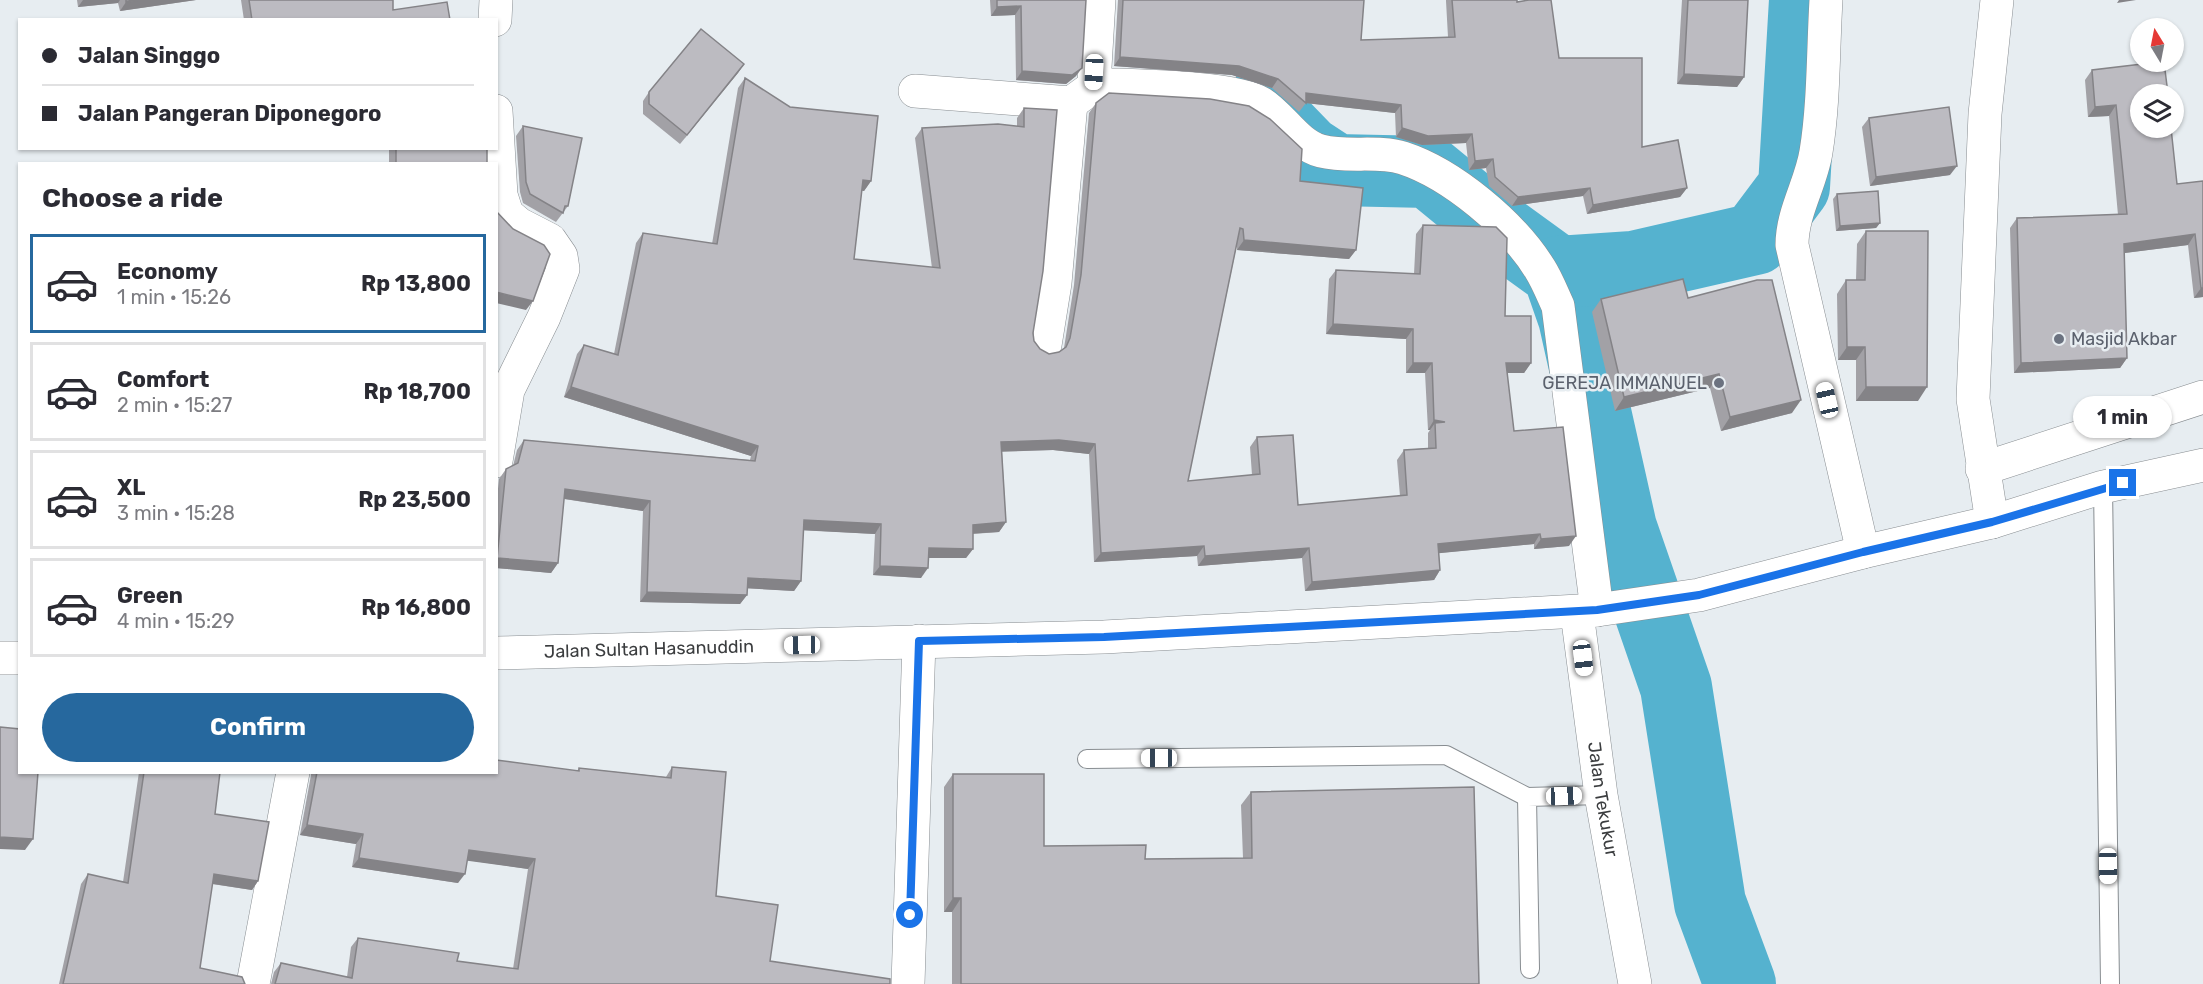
<!DOCTYPE html>
<html lang="en">
<head>
<meta charset="utf-8">
<style>
  body { margin:0; font-family:Rubik,sans-serif; background:#f2f2f3; color:#2b2b33; height:100vh; display:flex; flex-direction:column; font-size:22px; white-space:nowrap }
  * { box-sizing:border-box; margin:0 }
  p { font-size:20px; color:#7c7c81 }
  .icon { flex:none; width:33px; height:33px; fill:none; stroke:currentColor; stroke-width:2; stroke-linecap:round; stroke-linejoin:round }
  .map { position:relative; flex:1; overflow:hidden }
  .details { position:absolute; left:18px; top:162px; width:480px; height:612px; display:flex; flex-direction:column; background:#fff; border-radius:0px; box-shadow:0 2px 4px #0004 }
  .details>* { flex:none }
  .top-card { position:absolute; left:18px; top:18px; width:480px; height:132px; border-radius:0px; box-shadow:0 2px 4px #0004; display:grid; align-content:center; height:132px; padding:0 24px; background:#fff }
  .needle { width:39px; rotate:350deg }
  .fabs { position:absolute; left:2130px; top:18px; display:grid; gap:12px }
  .fabs a { display:grid; place-items:center; width:54px; height:54px; border-radius:50%; background:#fff; box-shadow:0 2px 4px #0004; font-size:30px }
  .end { position:absolute; width:27px; height:27px; margin:-14px; border:8px solid #1a73e8; background:#fff; box-shadow:0 0 0 3px #fff }
  .from { border-radius:50% }
  .bubble { position:absolute; height:42px; border-radius:21px; background:#fff; box-shadow:0 2px 4px #0004; font-size:20px; font-weight:700; line-height:42px; text-align:center }
  .car { position:absolute; width:18px; height:36px; margin:-18px -9px; border-radius:8px; box-shadow:0 0 4px 2px #0007; background:linear-gradient(#fff 24%,#345 0 40%,#fff 0 76%,#345 0 86%,#fff 0) }
  .top-card b { display:flex; align-items:center; gap:21px; height:57px; font-size:22px }
  .top-card b+b { border-top:2px solid #e1e1e2 }
  .top-card i { width:15px; height:15px; background:#2b2b33 }
  ul { padding:0; list-style:none }
  li { display:flex; align-items:center; gap:18px; height:99px; margin:0 12px 9px; padding:0 12px; border:3px solid #e1e1e2; border-radius:0px }
  li div { flex:1 }
  li b { display:block; font-size:22px }
  li em { font-style:normal; font-weight:700 }
  li.selected { border-color:#26689e }
  li>.icon { width:54px; height:54px; stroke-width:1.5 }
  h2 { padding:0 24px; font-size:27px; line-height:72px }
  .button { display:flex; gap:12px; margin-top:auto; padding:12px 24px }
  .button a { flex:1; height:69px; border-radius:36px; background:#26689e; color:#fff; font-size:24px; font-weight:700; line-height:69px; text-align:center }
  .map>svg:first-child { display:block }
  .lines { fill:none; stroke-linecap:round; stroke-linejoin:round }
  .river { stroke:#55b2cf; stroke-width:72 }
  .lane-casing { stroke:#888d91; stroke-width:20 }
  .street-casing { stroke:#888d91; stroke-width:34 }
  .highway-casing { stroke:#888d91; stroke-width:34 }
  .lane { stroke:#fff; stroke-width:18 }
  .street { stroke:#fff; stroke-width:33 }
  .highway { stroke:#fff; stroke-width:33 }
  .wall { fill:#a2a1a6 }
  .shaded-wall { fill:#848387 }
  .building { fill:#bcbbc1; stroke:#848387; stroke-width:1.5 }
  .route { stroke:#1a73e8; stroke-width:8 }
  .worship-dot { fill:#6b7280; stroke:#e7edf1; stroke-width:2 }
  .labels { text-anchor:middle; dominant-baseline:central; stroke-width:5; stroke-linejoin:round; paint-order:stroke }
  .worship-label { font-size:18px; fill:#5b616d; stroke:#e7edf1; text-anchor:start }
  .street-label { font-size:18px; fill:#3b3d3f; stroke:#e7edf1 }
</style>
</head>
<body>
<div class="map">
<svg width="2203" height="984" viewBox="0 0 2203 984">
  <rect width="100%" height="100%" fill="#e7edf1"/>
  <g class="lines">
    <g class="river">
      <polyline points="1276,0 1271,64 1276,119 1307,151 1336,170 1429,172 1496,227 1558,272 1574,318 1621,528 1676,687 1710,903 1740,984"/>
      <polyline points="1558,272 1633,267 1755,239 1794,187 1805,0"/>
    </g>
    <g class="lane-casing">
      <g id="lane">
        <polyline points="2103,487 2110,984"/>
        <polyline points="1087,759 1446,755 1527,797"/>
        <polyline points="1530,969 1527,797 1601,795"/>
      </g>
    </g>
    <g class="street-casing">
      <g id="street">
        <path d="M1099 0 1094 84C1131 86 1233 86 1261 103 1282 116 1297 145 1321 151 1348 158 1377 150 1403 158 1452 174 1513 225 1540 269 1547 280 1552 293 1558 306L1597 610"/>
        <path d="M1826 0C1823 50 1824 103 1816 152 1811 184 1792 212 1792 245L1863 552"/>
        <polyline points="495,20 496,0"/>
        <polyline points="915,91 1071,103 1089,90"/>
        <polyline points="496,111 501,195 507,214 519,224 550,240 561,256 563,269 544,317 508,390 496,461"/>
        <polyline points="1045,345 1055,283 1071,103"/>
        <polyline points="1982,469 2203,397"/>
        <polyline points="1992,522 1973,399 1985,114 1997,0"/>
        <path id="s1" d="M1577 613 1601 795 1635 984"/>
        <polyline points="253,984 293,772"/>
        <polyline points="908,984 919,641"/>
      </g>
    </g>
    <g class="highway-casing">
      <g id="highway">
        <path id="s2" d="M496 653 1104 637 1597 610 1699 595 1863 552 1992 522 2103 487 2203 465"/>
        <polyline points="0,658 20,658"/>
      </g>
    </g>
    <use href="#lane" class="lane"/>
    <use href="#street" class="street"/>
    <use href="#highway" class="highway"/>
  </g>
  <g class="wall">
    <polygon points="77,0 196,0 120,11 118,3 78,7"/>
    <polygon points="241,0 393,0 393,10 450,20 244,20"/>
    <polygon points="990,0 1086,0 1076,76 1066,84 1016,80 1015,15 991,16"/>
    <polygon points="1118,0 1364,0 1361,40 1448,37 1446,1 1446,0 1517,0 1517,2 1559,58 1642,147 1687,188 1680,197 1587,214 1583,196 1512,206 1489,186 1486,168 1469,170 1466,143 1422,145 1396,137 1395,113 1306,103 1299,112 1272,88 1232,75 1114,66"/>
    <polygon points="1682,0 1748,0 1744,77 1737,87 1677,84"/>
    <polygon points="744,64 680,144 643,114 643,101 649,92"/>
    <polygon points="2092,70 2177,184 2203,181 2203,297 2194,298 2188,245 2124,253 2127,358 2120,368 2014,373 2010,228 2017,218 2118,215 2109,116 2088,117 2085,80"/>
    <polygon points="745,78 871,181 864,191 862,190 854,259 932,268 915,138 922,128 1017,126 1017,118 1024,108 1034,341 1040,349 1049,354 1059,352 1064,348 1074,285 1089,113 1096,103 1300,181 1356,250 1349,259 1237,250 1237,244 1188,481 1252,475 1250,447 1257,437 1298,505 1400,496 1397,460 1404,450 1428,448 1428,433 1430,430 1428,430 1425,373 1406,373 1406,339 1326,334 1329,279 1336,270 1414,274 1416,234 1423,225 1505,316 1531,363 1524,373 1507,373 1514,431 1569,546 1534,549 1534,544 1439,553 1440,570 1434,580 1305,591 1302,558 1198,566 1197,556 1094,562 1089,454 1053,450 1002,451 1006,522 999,532 973,534 973,549 966,558 928,558 921,578 873,575 875,534 803,530 801,581 794,591 747,588 747,595 740,604 640,602 643,511 564,499 558,563 551,573 496,568 496,508 499,479 506,469 513,466 517,450 524,440 750,460 751,456 564,397 577,354 584,345 614,354 636,243 643,233 712,244 738,88"/>
    <polygon points="1869,118 1950,175 1870,186 1862,127"/>
    <polygon points="523,126 568,206 556,222 523,203 520,192 516,136"/>
    <rect x="389" y="148" width="98" height="16"/>
    <polygon points="1837,194 1880,223 1876,228 1836,231 1833,199"/>
    <polygon points="1866,231 1918,401 1856,401 1856,360 1838,360 1837,294 1846,280 1856,280 1857,244"/>
    <polygon points="1688,298 1792,413 1721,431 1710,388 1615,411 1592,312 1601,299"/>
    <polygon points="672,767 716,896 770,961 890,984 271,984 274,972 281,963 347,977 351,947 358,938 457,961 513,969 528,869 467,860 458,883 352,867 356,844 300,835 311,775 311,772 496,772 577,771 579,768 666,777"/>
    <polygon points="139,772 220,772 215,814 258,881 252,890 212,884 200,968 245,984 59,984 81,884 88,874 123,882"/>
    <polygon points="953,774 1044,846 1145,859 1243,858 1241,805 1251,792 1479,984 952,984 952,912 944,912 944,787"/>
  </g>
  <g class="shaded-wall">
    <polygon points="83,0 120,0 118,3 78,7"/>
    <polygon points="140,0 196,0 120,11 126,2"/>
    <polygon points="2119,0 2136,0 2117,3"/>
    <polygon points="1021,6 1015,15 991,16 997,7"/>
    <polygon points="1120,57 1239,66 1278,79 1272,88 1232,75 1114,66"/>
    <polygon points="744,64 738,73 680,144 687,135"/>
    <polygon points="1082,68 1076,76 1066,84 1016,80 1022,71"/>
    <polygon points="1684,74 1744,77 1737,87 1677,84"/>
    <polygon points="1306,93 1401,105 1395,113 1305,103"/>
    <polygon points="2116,105 2109,116 2088,117 2095,107"/>
    <polygon points="1402,128 1472,134 1466,143 1422,145 1396,137"/>
    <polygon points="1493,159 1486,168 1469,170 1475,161"/>
    <polygon points="1957,166 1950,175 1870,186 1876,177"/>
    <polygon points="863,180 871,181 864,191 857,190"/>
    <polygon points="1590,188 1583,196 1512,206 1518,197"/>
    <polygon points="1687,188 1680,197 1587,214 1593,205"/>
    <polygon points="1880,223 1876,228 1836,231 1840,226"/>
    <polygon points="2195,234 2188,245 2117,254 2124,244"/>
    <polygon points="1244,240 1356,250 1349,259 1237,250"/>
    <polygon points="2201,288 2203,288 2203,297 2194,298"/>
    <polygon points="496,292 533,301 526,310 496,303"/>
    <polygon points="1333,324 1413,329 1406,339 1326,334"/>
    <polygon points="1847,347 1865,347 1856,360 1838,360"/>
    <polygon points="2127,358 2120,368 2014,373 2021,363"/>
    <polygon points="1413,363 1432,363 1425,373 1406,373"/>
    <polygon points="1506,363 1531,363 1524,373 1499,373"/>
    <polygon points="1719,374 1710,388 1615,411 1624,397"/>
    <polygon points="571,387 758,446 751,456 564,397"/>
    <polygon points="1866,387 1927,387 1918,401 1856,401"/>
    <polygon points="1801,400 1792,413 1721,431 1730,417"/>
    <polygon points="1434,420 1445,422 1435,423 1430,430 1428,430"/>
    <polygon points="1059,440 1095,444 1089,454 1053,450 995,452 1001,442"/>
    <polygon points="565,489 650,501 643,511 559,498"/>
    <polygon points="804,520 881,524 875,534 797,530"/>
    <polygon points="1006,522 999,532 966,534 973,525"/>
    <polygon points="1540,534 1534,544 1431,554 1438,544"/>
    <polygon points="1576,536 1569,546 1534,549 1541,539"/>
    <polygon points="1204,546 1197,556 1094,562 1101,553"/>
    <polygon points="929,548 973,549 966,558 922,558"/>
    <polygon points="1309,548 1302,558 1198,566 1205,556"/>
    <polygon points="497,558 558,563 551,573 496,568 496,559"/>
    <polygon points="880,566 928,568 921,578 873,575"/>
    <polygon points="1440,570 1434,580 1305,591 1312,582"/>
    <polygon points="748,578 801,581 794,591 741,588"/>
    <polygon points="647,592 747,595 740,604 640,602"/>
    <polygon points="307,825 363,834 356,844 300,835"/>
    <polygon points="0,837 33,839 25,850 0,849"/>
    <polygon points="469,850 535,859 528,869 462,860"/>
    <polygon points="359,858 465,874 458,883 352,867"/>
    <polygon points="214,874 258,881 252,890 207,883"/>
    <polygon points="953,898 961,898 952,912 944,912"/>
  </g>
  <g class="building">
    <polygon points="126,0 140,0 126,2"/>
    <polygon points="249,0 393,0 393,10 447,2 450,20 252,20"/>
    <polygon points="997,0 1086,0 1082,68 1072,75 1022,71 1021,6 997,7"/>
    <polygon points="1123,0 1364,0 1361,40 1455,37 1452,0 1517,0 1517,2 1529,0 1551,0 1559,58 1642,58 1642,147 1678,140 1687,188 1593,205 1590,188 1518,197 1495,177 1493,159 1475,161 1472,134 1428,136 1402,128 1401,105 1306,93 1306,103 1278,79 1239,66 1120,57"/>
    <polygon points="1688,0 1748,0 1744,77 1684,74"/>
    <polygon points="701,29 744,64 687,135 649,104 649,92"/>
    <polygon points="2159,62 2164,62 2168,94 2140,94 2140,128 2171,128 2177,184 2203,181 2203,288 2201,288 2195,234 2124,244 2127,358 2021,363 2017,218 2127,214 2116,105 2095,107 2092,70"/>
    <polygon points="745,78 790,107 878,116 871,181 863,180 854,259 940,268 922,128 998,124 1024,127 1024,108 1057,110 1043,271 1033,333 1034,341 1040,349 1049,354 1059,352 1066,347 1070,338 1081,275 1096,103 1109,93 1210,99 1249,106 1270,119 1302,149 1300,181 1363,188 1356,250 1244,240 1243,229 1240,228 1188,481 1260,474 1257,437 1293,435 1298,505 1407,495 1404,450 1436,448 1435,423 1445,422 1434,420 1432,363 1413,363 1413,329 1333,324 1336,270 1420,274 1423,225 1496,227 1507,238 1505,316 1531,316 1531,363 1506,363 1514,431 1563,427 1576,536 1541,539 1540,534 1438,544 1440,570 1312,582 1309,548 1205,556 1204,546 1101,553 1095,444 1059,440 1001,442 1006,522 973,525 973,549 929,548 928,568 880,566 881,524 804,520 801,581 748,578 747,595 647,592 650,501 565,489 558,563 497,558 506,469 518,463 524,440 755,461 758,446 571,387 584,345 618,355 643,233 717,244"/>
    <polygon points="1949,107 1957,166 1876,177 1869,118"/>
    <polygon points="523,126 582,138 568,206 565,206 563,213 530,194 526,182"/>
    <rect x="396" y="148" width="91" height="16"/>
    <polygon points="1878,191 1880,223 1840,226 1837,194"/>
    <polygon points="496,211 513,229 544,245 550,254 533,301 496,292"/>
    <polygon points="1866,231 1928,231 1927,387 1866,387 1865,347 1847,347 1846,280 1865,280"/>
    <polygon points="1683,279 1688,298 1757,280 1772,280 1801,400 1730,417 1719,374 1624,397 1601,299"/>
    <polygon points="0,727 20,729 20,772 38,772 33,839 0,837"/>
    <polygon points="496,760 579,771 579,768 671,778 672,767 726,772 716,896 778,905 770,961 890,979 890,984 275,984 281,963 352,978 358,938 459,953 457,961 518,969 535,859 469,850 465,874 359,858 363,834 307,825 317,772 496,772"/>
    <polygon points="144,772 220,772 215,814 269,822 258,881 214,874 200,968 242,977 245,984 63,984 88,874 128,883"/>
    <polygon points="953,774 1044,774 1044,846 1146,845 1145,859 1252,858 1251,792 1474,787 1479,984 961,984 961,898 953,898"/>
  </g>
  <g class="lines">
    <polyline class="route" points="910,915 919,641 1104,637 1597,610 1699,595 1863,552 1992,522 2123,483"/>
  </g>
  <g class="worship-dot">
    <circle cx="2059" cy="339" r="6"/>
    <circle cx="1719" cy="383" r="6"/>
  </g>
  <g class="labels">
    <g class="worship-label">
      <text x="2071" y="339">Masjid Akbar</text>
      <text x="1707" y="383" text-anchor="end">GEREJA IMMANUEL</text>
    </g>
    <g class="street-label">
      <text stroke="none"><textPath href="#s2" startOffset="153">Jalan Sultan Hasanuddin</textPath></text>
      <text stroke="none"><textPath href="#s1" startOffset="188">Jalan Tekukur</textPath></text>
    </g>
  </g>
</svg>
<div class="fabs">
<a><svg class="needle" viewBox="-14 -14 28 28"><path d="M0-13l5 13h-10z" fill="#e53935"/><path d="M0 13l5-13h-10z" fill="#7c7c81"/></svg></a>
<a><svg class="icon" aria-label="layers" viewBox="0 0 24 24"><path d="M12 4l9 5-9 5-9-5zM3 14l9 5 9-5"/></svg></a>
</div>
<i class="end from" style="left:910px;top:915px"></i>
<i class="end" style="left:2123px;top:483px"></i>
<div class="bubble" style="left:2073px;top:396px;width:99px">1 min</div>
<i class="car" style="left:1094px;top:72px;rotate:183deg"></i>
<i class="car" style="left:1827px;top:400px;rotate:347deg"></i>
<i class="car" style="left:802px;top:645px;rotate:269deg"></i>
<i class="car" style="left:1583px;top:658px;rotate:173deg"></i>
<i class="car" style="left:1159px;top:758px;rotate:270deg"></i>
<i class="car" style="left:1564px;top:796px;rotate:88deg"></i>
<i class="car" style="left:2108px;top:866px;rotate:179deg"></i>
<div class="top-card">
<b><i class="from"></i>Jalan Singgo</b>
<b><i></i>Jalan Pangeran Diponegoro</b>
</div>
<section class="details">
<h2>Choose a ride</h2>
<ul>
<li class="selected"><svg class="icon" aria-label="car" viewBox="0 0 24 24"><path d="M5 17H2v-5l4-1 3-4h7l3 4 3 1v5h-3M9 17h6M6 11h13"/><circle cx="7" cy="17" r="2"/><circle cx="17" cy="17" r="2"/></svg><div><b>Economy</b><p>1 min · 15:26</p></div><em>Rp 13,800</em></li>
<li><svg class="icon" aria-label="car" viewBox="0 0 24 24"><path d="M5 17H2v-5l4-1 3-4h7l3 4 3 1v5h-3M9 17h6M6 11h13"/><circle cx="7" cy="17" r="2"/><circle cx="17" cy="17" r="2"/></svg><div><b>Comfort</b><p>2 min · 15:27</p></div><em>Rp 18,700</em></li>
<li><svg class="icon" aria-label="car" viewBox="0 0 24 24"><path d="M5 17H2v-5l4-1 3-4h7l3 4 3 1v5h-3M9 17h6M6 11h13"/><circle cx="7" cy="17" r="2"/><circle cx="17" cy="17" r="2"/></svg><div><b>XL</b><p>3 min · 15:28</p></div><em>Rp 23,500</em></li>
<li><svg class="icon" aria-label="car" viewBox="0 0 24 24"><path d="M5 17H2v-5l4-1 3-4h7l3 4 3 1v5h-3M9 17h6M6 11h13"/><circle cx="7" cy="17" r="2"/><circle cx="17" cy="17" r="2"/></svg><div><b>Green</b><p>4 min · 15:29</p></div><em>Rp 16,800</em></li>
</ul>
<div class="button"><a>Confirm</a></div>
</section>
</div>
</body>
</html>
